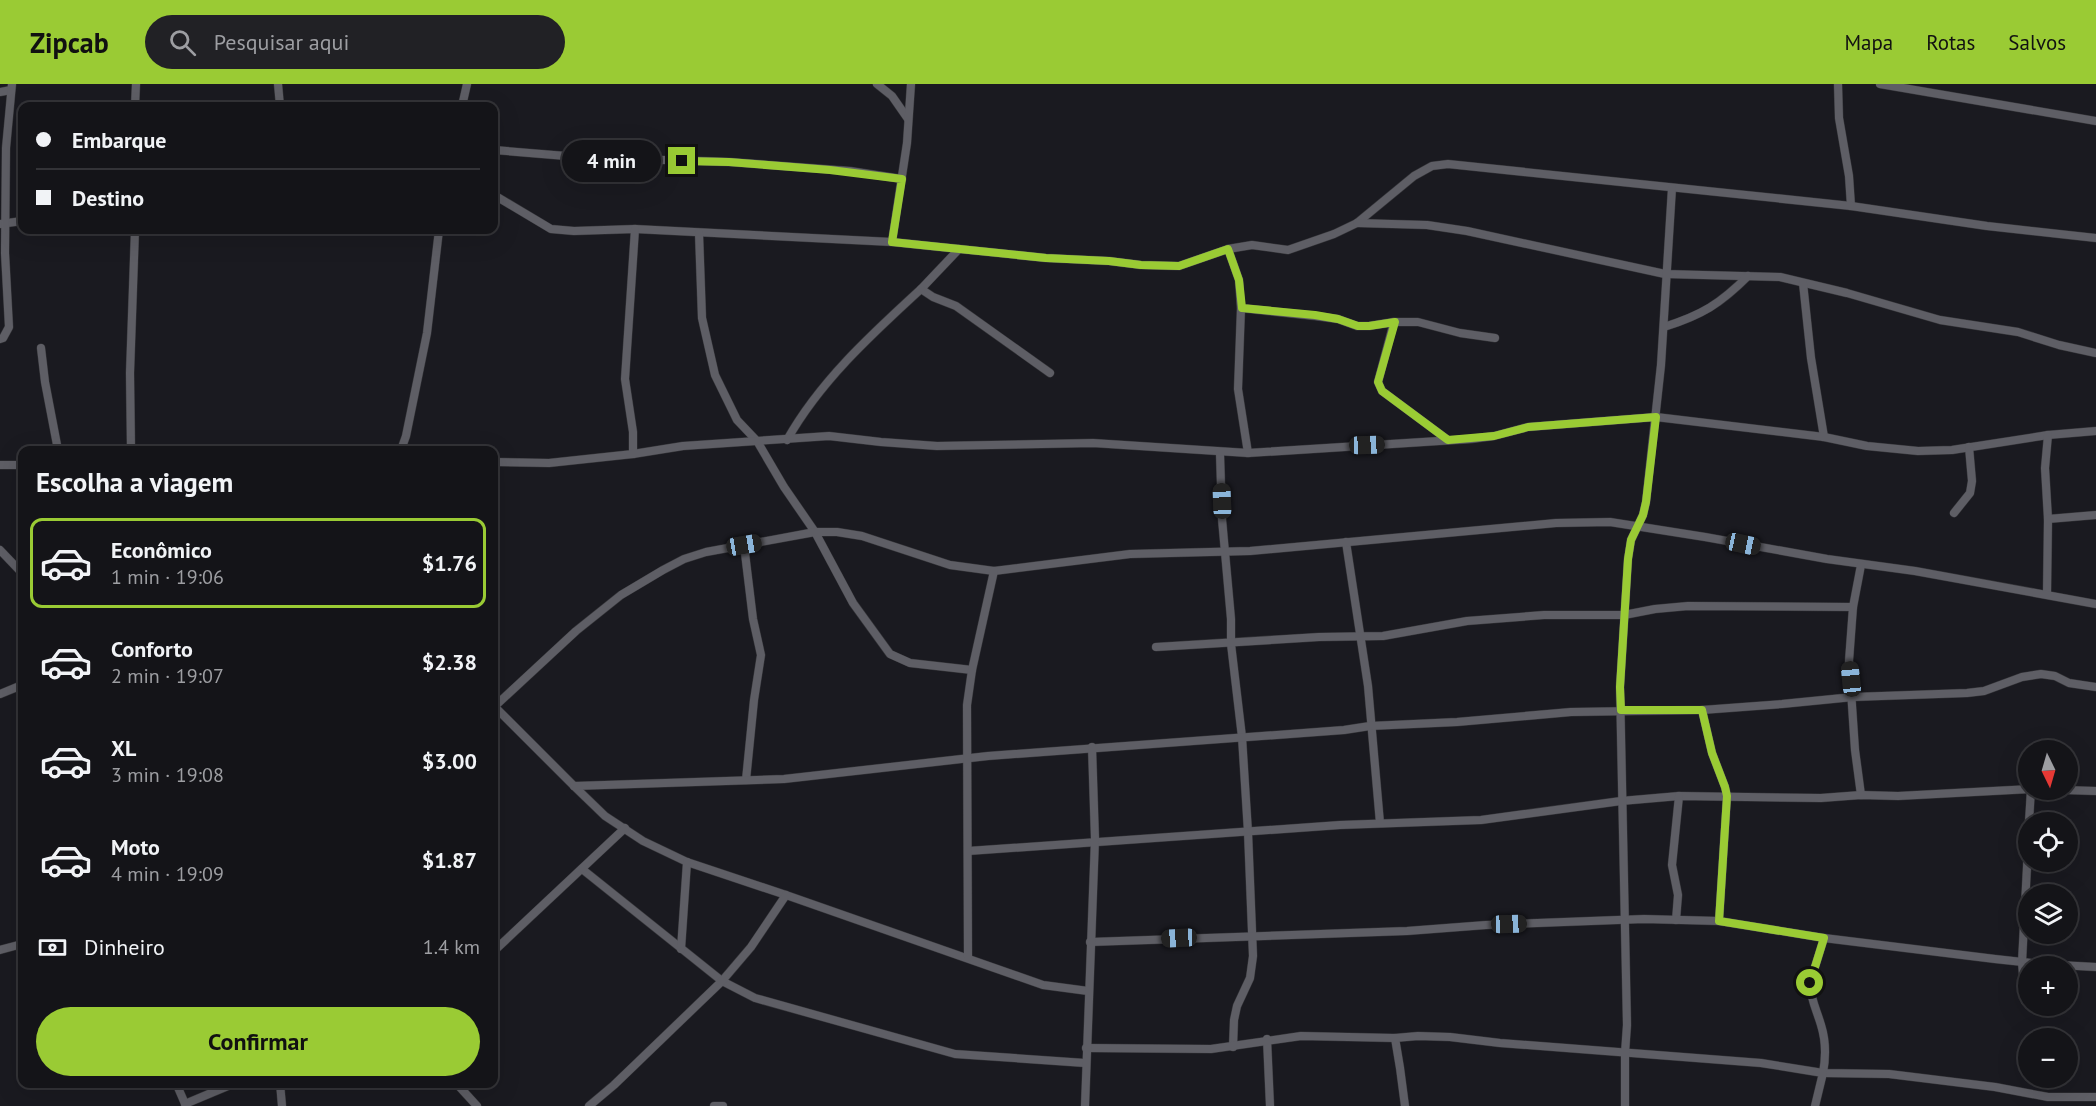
<!DOCTYPE html>
<html lang="pt">
<head>
<meta charset="utf-8">
<style>
  body { margin:0; font-family:"PT Sans",sans-serif; background:#212125; color:#f1f3f6; height:100vh; display:flex; flex-direction:column; font-size:22px; white-space:nowrap }
  * { box-sizing:border-box; margin:0 }
  p { font-size:20px; color:#9d9ea2 }
  .icon { flex:none; width:33px; height:33px; fill:none; stroke:currentColor; stroke-width:2; stroke-linecap:round; stroke-linejoin:round }
  .map { position:relative; flex:1; overflow:hidden }
  .side { position:absolute; left:18px; top:362px; width:480px; height:642px; display:flex; flex-direction:column; background:#141418; border-radius:12px; box-shadow:0 6px 24px #0002,0 0 0 2px #333337 }
  .side>* { flex:none }
  .hud { position:absolute; left:18px; top:18px; width:480px; height:132px; border-radius:12px; box-shadow:0 6px 24px #0002,0 0 0 2px #333337; display:grid; align-content:center; height:132px; padding:0 18px; background:#141418 }
  .needle { width:39px; rotate:175deg }
  .fabs { position:absolute; left:2018px; top:656px; display:grid; gap:12px }
  .fabs a { display:grid; place-items:center; width:60px; height:60px; border-radius:50%; background:#141418; box-shadow:0 6px 24px #0002,0 0 0 2px #333337; font-size:30px }
  .end { position:absolute; width:27px; height:27px; margin:-14px; border:8px solid #9acb34; background:#111; box-shadow:0 0 0 3px #111 }
  .from { border-radius:50% }
  .bubble { position:absolute; height:42px; border-radius:21px; background:#141418; box-shadow:0 6px 24px #0002,0 0 0 2px #333337; font-size:20px; font-weight:800; line-height:42px; text-align:center }
  .car { position:absolute; width:18px; height:36px; margin:-18px -9px; border-radius:8px; box-shadow:0 0 4px 2px #0007; background:linear-gradient(#222 24%,#8ab4d8 0 40%,#222 0 76%,#8ab4d8 0 86%,#222 0) }
  .hud b { display:flex; align-items:center; gap:21px; height:57px; font-size:22px }
  .hud b+b { border-top:2px solid #333337 }
  .hud i { width:15px; height:15px; background:#f1f3f6 }
  ul { padding:0; list-style:none }
  li { display:flex; align-items:center; gap:18px; height:90px; margin:0 12px 9px; padding:0 6px; border:3px solid transparent; border-radius:12px }
  li div { flex:1 }
  li b { display:block; font-size:22px }
  li em { font-style:normal; font-weight:800 }
  li.current { border-color:#9acb34 }
  li>.icon { width:54px; height:54px; stroke-width:1.5 }
  h2 { padding:0 18px; font-size:27px; line-height:72px }
  .pay { display:flex; align-items:center; gap:15px; height:66px; padding:0 18px; font-size:22px }
  .pay p { margin-inline-start:auto }
  .cta { display:flex; gap:12px; margin-top:auto; padding:12px 18px }
  .cta a { flex:1; height:69px; border-radius:36px; background:#9acb34; color:#111; font-size:24px; font-weight:800; line-height:69px; text-align:center }
  header { display:flex; align-items:center; gap:36px; box-sizing:border-box; height:84px; padding:0 30px; background:#9acb34; color:#111 }
  header strong { font-size:28px }
  nav { display:flex; gap:33px; margin-inline-start:auto; font-size:21px }
  .search { width:420px; height:54px; background:#212125; display:flex; align-items:center; gap:15px; box-sizing:border-box; padding:0 21px; border-radius:33px; color:#9d9ea2; font-size:22px }
  .map>svg:first-child { display:block }
  .lines { fill:none; stroke-linecap:round; stroke-linejoin:round }
  .street-casing { stroke:#353539; stroke-width:9 }
  .street { stroke:#5e5e65; stroke-width:8 }
  .route { stroke:#9acb34; stroke-width:8 }
</style>
</head>
<body>
<header>
<strong>Zipcab</strong>
<div class="search"><svg class="icon" aria-label="search" viewBox="0 0 24 24"><circle cx="10" cy="10" r="6"/><path d="M15 15l6 6"/></svg>Pesquisar aqui</div>
<nav><a>Mapa</a><a>Rotas</a><a>Salvos</a></nav>
</header>
<div class="map">
<svg width="2096" height="1022" viewBox="0 0 2096 1022">
  <rect width="100%" height="100%" fill="#1a1a20"/>
  <g class="lines">
    <g class="street-casing">
      <g id="street">
        <polyline points="278,0 280,22"/>
        <polyline points="877,0 892,12 908,35"/>
        <polyline points="1838,0 1839,34 1849,92 1851,122"/>
        <polyline points="1880,0 2096,37"/>
        <polyline points="0,8 11,6"/>
        <polyline points="135,22 136,0"/>
        <polyline points="462,22 467,0"/>
        <polyline points="494,66 615,76 669,76 729,78 850,87 902,95"/>
        <polyline points="494,111 551,145 574,147 635,145 892,158 1046,174 1109,177 1141,181 1179,182 1228,165 1252,161 1288,166 1334,150 1357,139 1414,92 1432,82 1448,80 1851,122 1987,142 2096,154"/>
        <polyline points="1357,139 1427,141 1467,147 1665,190 1780,193 1847,209 1940,236 2018,248 2059,261 2096,269"/>
        <polyline points="0,140 22,137"/>
        <polyline points="699,149 702,234 715,291 737,336 757,357 784,403 815,448 853,519 890,570 910,579 972,586"/>
        <polyline points="892,158 907,59 911,0"/>
        <polyline points="959,165 921,205 933,213 956,222 1050,289"/>
        <polyline points="1228,165 1239,196 1241,224 1238,305 1248,369"/>
        <polyline points="1803,199 1811,274 1824,353"/>
        <polyline points="1241,224 1315,232 1338,235 1357,242 1369,242 1394,238 1418,238 1460,249 1495,254"/>
        <polyline points="1394,238 1378,298 1382,307 1448,356"/>
        <path d="M1664 243C1702 231 1720 220 1748 192"/>
        <polyline points="0,255 3,254 9,243 5,169 6,64 12,0"/>
        <polyline points="41,264 45,298 58,366"/>
        <path d="M787 356C820 297 872 250 921 205"/>
        <polyline points="131,366 130,289 135,146"/>
        <polyline points="401,366 406,352 427,249 439,146"/>
        <polyline points="1220,369 1222,435 1231,535 1231,560 1242,653 1248,748 1253,872 1250,894 1237,922 1234,936 1233,963"/>
        <polyline points="633,370 633,348 625,295 635,145"/>
        <polyline points="494,378 549,379 633,370 683,362 829,352 881,358 937,362 1093,359 1248,369 1471,355 1494,352 1528,343 1656,333 1824,353 1867,362 1918,367 1952,366 2048,351 2096,347"/>
        <polyline points="0,381 22,381"/>
        <polyline points="1954,429 1970,409 1972,397 1969,363"/>
        <polyline points="2048,435 2045,384 2048,351"/>
        <polyline points="1346,458 1368,602 1380,739"/>
        <polyline points="744,461 753,535 761,571 754,616 746,696"/>
        <polyline points="0,466 22,489"/>
        <polyline points="2047,510 2048,435 2096,431"/>
        <polyline points="1156,563 1319,553 1383,552 1467,537 1544,531 1624,531 1655,525 1688,522 1853,523"/>
        <polyline points="0,610 22,601"/>
        <polyline points="494,622 574,702 605,732 643,757 687,778 786,811 1043,901 1088,907"/>
        <polyline points="494,623 576,547 621,511 663,486 684,475 706,468 815,448 837,448 862,452 950,481 994,487 1130,470 1250,467 1556,439 1610,438 1705,453 1827,475 1915,487 2096,520"/>
        <polyline points="1702,626 1712,669 1725,703 1727,712 1719,837"/>
        <polyline points="574,702 784,695 988,672 1344,646 1370,642 1457,638 1571,628 1702,626 1782,620 1853,613 1967,609 1984,607 2022,593 2041,590 2055,592 2069,599 2096,603"/>
        <polyline points="1861,711 1855,666 1849,577 1853,523 1861,481"/>
        <polyline points="2029,738 2031,705"/>
        <polyline points="968,767 1340,741 1481,736 1621,717 1679,712 1821,714 1861,711 1898,712 2031,705 2096,707"/>
        <polyline points="582,785 722,897 755,914 955,970 1085,979"/>
        <polyline points="1676,836 1678,811 1672,781 1679,712"/>
        <path d="M1824 854 1810 899C1810 914 1817 927 1821 941 1826 957 1826 973 1823 989L1889 990 1995 1003 2048 1013H2096"/>
        <polyline points="1090,858 1407,847 1486,841 1644,835 1719,837 1824,854 1995,875 2040,880 2096,883"/>
        <polyline points="681,865 687,778"/>
        <polyline points="0,866 22,860"/>
        <polyline points="494,867 625,744"/>
        <polyline points="968,873 967,621 972,586 994,487"/>
        <polyline points="2025,917 2022,878 2028,764"/>
        <polyline points="1395,954 1400,984 1405,1022"/>
        <polyline points="1267,955 1270,1022"/>
        <polyline points="1086,964 1211,965 1301,952 1395,954 1418,952 1450,953 1500,959 1761,979 1823,989 1815,1022"/>
        <polyline points="176,999 186,1022"/>
        <polyline points="280,999 282,1022"/>
        <polyline points="456,999 477,1022"/>
        <polyline points="185,1020 235,999"/>
        <polyline points="589,1022 614,1001 722,897 751,863 786,811"/>
        <polyline points="714,1022 723,1022"/>
        <polyline points="1085,1022 1095,755 1092,663"/>
        <polyline points="1625,1022 1625,969 1627,941 1620,603 1628,475 1631,456 1643,431 1646,418 1661,281 1672,104"/>
      </g>
    </g>
    <use href="#street" class="street"/>
  </g>
  <g class="lines">
    <polyline class="route" points="682,77 729,78 830,86 902,95 892,158 1046,174 1109,177 1141,181 1179,182 1228,165 1239,196 1242,224 1315,231 1338,235 1358,242 1369,242 1395,238 1378,298 1382,307 1448,356 1494,352 1528,343 1656,333 1646,418 1643,431 1631,456 1628,475 1620,603 1621,626 1702,626 1712,669 1725,703 1727,712 1719,837 1824,854 1810,899"/>
  </g>
</svg>
<div class="fabs">
<a><svg class="needle" viewBox="-14 -14 28 28"><path d="M0-13l5 13h-10z" fill="#e53935"/><path d="M0 13l5-13h-10z" fill="#9d9ea2"/></svg></a>
<a><svg class="icon" aria-label="locate" viewBox="0 0 24 24"><circle cx="12" cy="12" r="6"/><path d="M12 2v4M12 18v4M2 12h4M18 12h4"/></svg></a>
<a><svg class="icon" aria-label="layers" viewBox="0 0 24 24"><path d="M12 4l9 5-9 5-9-5zM3 14l9 5 9-5"/></svg></a>
<a>+</a>
<a>−</a>
</div>
<i class="end from" style="left:1810px;top:899px"></i>
<i class="end" style="left:682px;top:77px"></i>
<div class="bubble" style="left:562px;top:56px;width:99px">4 min</div>
<i class="car" style="left:1367px;top:361px;rotate:88deg"></i>
<i class="car" style="left:1222px;top:417px;rotate:358deg"></i>
<i class="car" style="left:1743px;top:460px;rotate:102deg"></i>
<i class="car" style="left:744px;top:461px;rotate:80deg"></i>
<i class="car" style="left:1851px;top:595px;rotate:354deg"></i>
<i class="car" style="left:1509px;top:840px;rotate:88deg"></i>
<i class="car" style="left:1179px;top:854px;rotate:267deg"></i>
<div class="hud">
<b><i class="from"></i>Embarque</b>
<b><i></i>Destino</b>
</div>
<section class="side">
<h2>Escolha a viagem</h2>
<ul>
<li class="current"><svg class="icon" aria-label="car" viewBox="0 0 24 24"><path d="M5 17H2v-5l4-1 3-4h7l3 4 3 1v5h-3M9 17h6M6 11h13"/><circle cx="7" cy="17" r="2"/><circle cx="17" cy="17" r="2"/></svg><div><b>Econômico</b><p>1 min · 19:06</p></div><em>$1.76</em></li>
<li><svg class="icon" aria-label="car" viewBox="0 0 24 24"><path d="M5 17H2v-5l4-1 3-4h7l3 4 3 1v5h-3M9 17h6M6 11h13"/><circle cx="7" cy="17" r="2"/><circle cx="17" cy="17" r="2"/></svg><div><b>Conforto</b><p>2 min · 19:07</p></div><em>$2.38</em></li>
<li><svg class="icon" aria-label="car" viewBox="0 0 24 24"><path d="M5 17H2v-5l4-1 3-4h7l3 4 3 1v5h-3M9 17h6M6 11h13"/><circle cx="7" cy="17" r="2"/><circle cx="17" cy="17" r="2"/></svg><div><b>XL</b><p>3 min · 19:08</p></div><em>$3.00</em></li>
<li><svg class="icon" aria-label="car" viewBox="0 0 24 24"><path d="M5 17H2v-5l4-1 3-4h7l3 4 3 1v5h-3M9 17h6M6 11h13"/><circle cx="7" cy="17" r="2"/><circle cx="17" cy="17" r="2"/></svg><div><b>Moto</b><p>4 min · 19:09</p></div><em>$1.87</em></li>
</ul>
<div class="pay"><svg class="icon" aria-label="cash" viewBox="0 0 24 24"><path d="M3 7h18v10H3z"/><circle cx="12" cy="12" r="2"/></svg>Dinheiro<p>1.4 km</p></div>
<div class="cta"><a>Confirmar</a></div>
</section>
</div>
</body>
</html>
